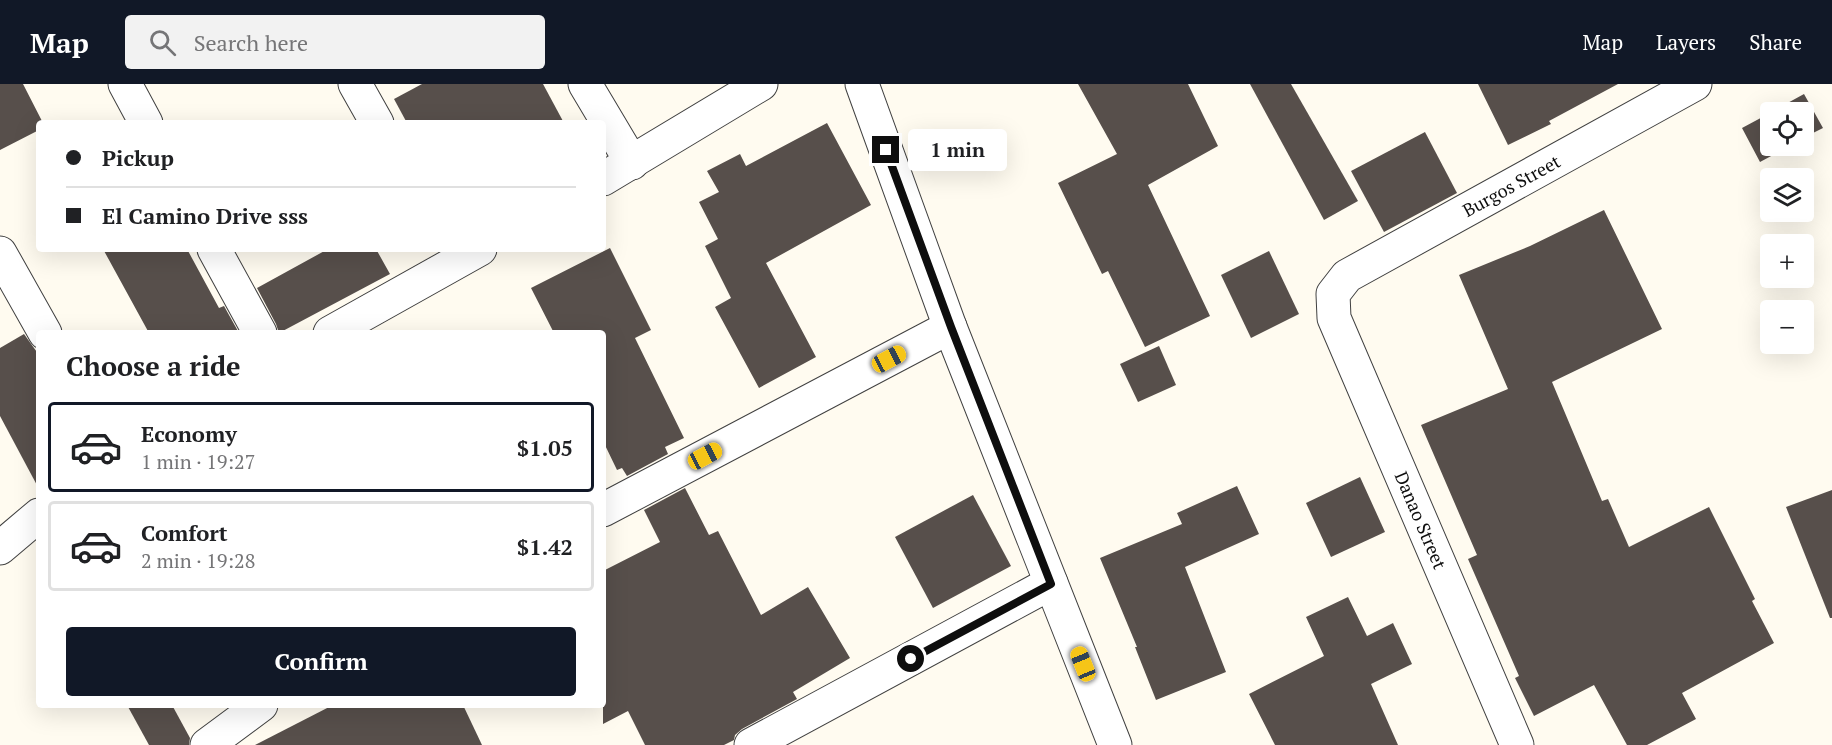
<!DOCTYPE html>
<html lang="en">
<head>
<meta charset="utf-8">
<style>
  body { margin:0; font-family:"PT Serif",serif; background:#f2f2f2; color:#202124; height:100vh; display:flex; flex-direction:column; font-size:22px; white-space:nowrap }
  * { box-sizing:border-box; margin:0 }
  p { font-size:20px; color:#757577 }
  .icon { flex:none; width:33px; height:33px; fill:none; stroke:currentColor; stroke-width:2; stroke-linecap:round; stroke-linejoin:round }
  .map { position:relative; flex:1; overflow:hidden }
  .panel { position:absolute; left:36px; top:246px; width:570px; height:378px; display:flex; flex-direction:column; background:#fff; border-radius:6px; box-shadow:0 6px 24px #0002 }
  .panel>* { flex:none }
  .banner { position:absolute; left:36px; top:36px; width:570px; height:132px; border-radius:6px; box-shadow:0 6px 24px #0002; display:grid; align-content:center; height:132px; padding:0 30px; background:#fff }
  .controls { position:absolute; left:1760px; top:18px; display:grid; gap:12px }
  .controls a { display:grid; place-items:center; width:54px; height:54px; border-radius:6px; background:#fff; box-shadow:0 6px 24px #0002; font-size:30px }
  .end { position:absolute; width:27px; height:27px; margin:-14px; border:8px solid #0e0e0e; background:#fff; box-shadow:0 0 0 3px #fff }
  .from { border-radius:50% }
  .bubble { position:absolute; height:42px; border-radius:6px; background:#fff; box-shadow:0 6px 24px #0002; font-size:20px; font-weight:700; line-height:42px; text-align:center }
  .car { position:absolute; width:18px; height:36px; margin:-18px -9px; border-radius:8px; box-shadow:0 0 4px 2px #0007; background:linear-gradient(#f5c518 24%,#345 0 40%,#f5c518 0 76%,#345 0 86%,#f5c518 0) }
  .banner b { display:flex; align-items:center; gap:21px; height:57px; font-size:22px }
  .banner b+b { border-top:2px solid #e0e0e0 }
  .banner i { width:15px; height:15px; background:#202124 }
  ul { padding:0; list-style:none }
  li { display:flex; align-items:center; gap:18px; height:90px; margin:0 12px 9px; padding:0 18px; border:3px solid #e0e0e0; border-radius:6px }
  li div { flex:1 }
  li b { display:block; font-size:22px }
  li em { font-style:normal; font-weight:700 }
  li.on { border-color:#111827 }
  li>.icon { width:54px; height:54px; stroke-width:1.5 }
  h2 { padding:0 30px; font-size:27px; line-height:72px }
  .cta { display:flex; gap:12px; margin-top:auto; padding:12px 30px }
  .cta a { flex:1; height:69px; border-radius:6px; background:#111827; color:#fff; font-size:24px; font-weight:700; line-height:69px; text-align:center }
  header { display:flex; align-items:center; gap:36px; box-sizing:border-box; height:84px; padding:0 30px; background:#111827; color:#fff }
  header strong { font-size:28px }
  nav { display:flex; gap:33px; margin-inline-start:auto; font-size:21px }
  .search { width:420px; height:54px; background:#f2f2f2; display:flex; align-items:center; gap:15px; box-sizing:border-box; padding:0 21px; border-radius:6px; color:#757577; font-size:22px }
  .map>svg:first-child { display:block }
  .building { fill:#574f4b }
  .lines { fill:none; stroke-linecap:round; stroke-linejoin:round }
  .minor-casing { stroke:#414141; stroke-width:35 }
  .minor { stroke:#fff; stroke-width:33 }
  .route { stroke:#0e0e0e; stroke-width:8 }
  .labels { text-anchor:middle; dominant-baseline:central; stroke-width:6; stroke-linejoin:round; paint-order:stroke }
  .street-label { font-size:18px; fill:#0e0e0e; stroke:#fff }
</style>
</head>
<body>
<header>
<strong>Map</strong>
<div class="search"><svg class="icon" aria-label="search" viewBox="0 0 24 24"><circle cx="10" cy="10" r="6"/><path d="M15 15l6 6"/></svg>Search here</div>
<nav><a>Map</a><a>Layers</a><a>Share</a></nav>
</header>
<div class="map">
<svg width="1832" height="661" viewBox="0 0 1832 661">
  <rect width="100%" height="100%" fill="#fffbf0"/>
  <g class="building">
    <polygon points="0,0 23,0 43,39 39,39 39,46 0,66"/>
    <polygon points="422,0 543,0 564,39 407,39 394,15"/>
    <polygon points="1078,0 1188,0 1218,62 1148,101 1210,232 1145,263 1108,187 1102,190 1058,99 1117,70"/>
    <polygon points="1250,0 1291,0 1358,117 1324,136"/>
    <polygon points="1478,0 1618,0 1549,37 1551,40 1508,61"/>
    <polygon points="1804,10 1823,44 1803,54 1803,28 1771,28"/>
    <polygon points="1770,29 1770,62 1790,62 1760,78 1742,44"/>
    <polygon points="827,39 871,121 766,179 816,273 759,304 715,223 731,214 705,162 718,155 699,118 719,108 707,87 740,70 746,82"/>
    <polygon points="1425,48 1457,109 1384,148 1351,87"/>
    <polygon points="1604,126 1662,245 1552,298 1602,417 1608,415 1629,463 1709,423 1755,515 1752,517 1774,559 1682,609 1696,635 1647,661 1627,661 1594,601 1534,632 1515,594 1519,592 1468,475 1477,471 1421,341 1508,305 1459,191 1530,162"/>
    <polygon points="610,164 651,246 635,254 684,354 665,363 668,370 627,392 622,384 617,386 603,357 603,249 554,249 531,204"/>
    <polygon points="103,165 187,165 219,224 224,222 239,249 149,249"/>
    <polygon points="328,165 376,165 390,190 279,249 276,240 257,204"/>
    <polygon points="1269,167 1299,230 1251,254 1221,191"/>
    <polygon points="24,250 39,271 39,405 0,332 0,264"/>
    <polygon points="1159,262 1176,301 1138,318 1120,280"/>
    <polygon points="1360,393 1385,448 1331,473 1306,419"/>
    <polygon points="1237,402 1259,450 1185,483 1226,588 1156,616 1135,563 1137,563 1100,474 1182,440 1177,429"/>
    <polygon points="685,404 709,451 718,447 761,531 808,503 850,574 793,608 797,615 742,645 735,651 734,656 724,661 645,661 628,627 603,640 603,487 660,458 644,426"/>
    <polygon points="1832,406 1832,534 1830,534 1786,423"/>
    <polygon points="973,411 1011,482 933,524 895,453"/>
    <polygon points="1348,513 1367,552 1393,539 1412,580 1371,600 1398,661 1275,661 1249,610 1324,572 1306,533"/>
    <polygon points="127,621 172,621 190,654 189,661 149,661"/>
    <polygon points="333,621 463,621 482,661 255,661"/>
  </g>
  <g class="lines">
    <g class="minor-casing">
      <g id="minor">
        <polyline points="125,0 146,39"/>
        <polyline points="355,0 377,39"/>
        <polyline points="585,0 632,79"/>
        <polyline points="862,0 950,243 1115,661"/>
        <polyline points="603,95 761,0"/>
        <polyline points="214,165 260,249"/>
        <polyline points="0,169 45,249"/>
        <polyline points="330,249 480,165"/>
        <polyline points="603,426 950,243"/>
        <polyline points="0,464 39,431"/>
        <polyline points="207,661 261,621"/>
        <polyline points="751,661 1051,499"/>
        <path id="s1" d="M1517 661 1334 234 1333 210 1347 192 1695 0"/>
      </g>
    </g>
    <use href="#minor" class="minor"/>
  </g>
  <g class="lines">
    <polyline class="route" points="886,66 951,243 1051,500 911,575"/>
  </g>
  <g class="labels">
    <g class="street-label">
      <text stroke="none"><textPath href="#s1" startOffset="699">Burgos Street</textPath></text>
      <text transform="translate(1421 436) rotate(67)">Danao Street</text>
    </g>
  </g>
</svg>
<div class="controls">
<a><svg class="icon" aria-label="locate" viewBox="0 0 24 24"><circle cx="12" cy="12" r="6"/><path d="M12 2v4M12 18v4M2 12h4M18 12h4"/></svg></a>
<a><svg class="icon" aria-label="layers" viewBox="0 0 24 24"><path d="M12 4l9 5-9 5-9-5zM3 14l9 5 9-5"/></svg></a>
<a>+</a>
<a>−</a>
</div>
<i class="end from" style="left:911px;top:575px"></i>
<i class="end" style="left:886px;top:66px"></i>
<div class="bubble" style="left:908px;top:45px;width:99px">1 min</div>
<i class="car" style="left:889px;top:275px;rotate:62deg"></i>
<i class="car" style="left:705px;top:372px;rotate:62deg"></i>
<i class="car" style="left:1083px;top:580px;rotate:338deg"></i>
<div class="banner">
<b><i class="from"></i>Pickup</b>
<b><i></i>El Camino Drive sss</b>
</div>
<section class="panel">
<h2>Choose a ride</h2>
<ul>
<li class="on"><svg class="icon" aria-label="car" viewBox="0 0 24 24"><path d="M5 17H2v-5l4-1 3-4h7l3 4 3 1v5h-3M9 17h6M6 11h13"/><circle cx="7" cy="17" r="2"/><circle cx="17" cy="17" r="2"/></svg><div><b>Economy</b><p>1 min · 19:27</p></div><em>$1.05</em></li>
<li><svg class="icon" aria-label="car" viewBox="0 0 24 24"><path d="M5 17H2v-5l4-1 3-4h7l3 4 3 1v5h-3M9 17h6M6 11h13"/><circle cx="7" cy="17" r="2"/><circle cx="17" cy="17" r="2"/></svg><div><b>Comfort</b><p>2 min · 19:28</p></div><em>$1.42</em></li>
</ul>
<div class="cta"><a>Confirm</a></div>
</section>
</div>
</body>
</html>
